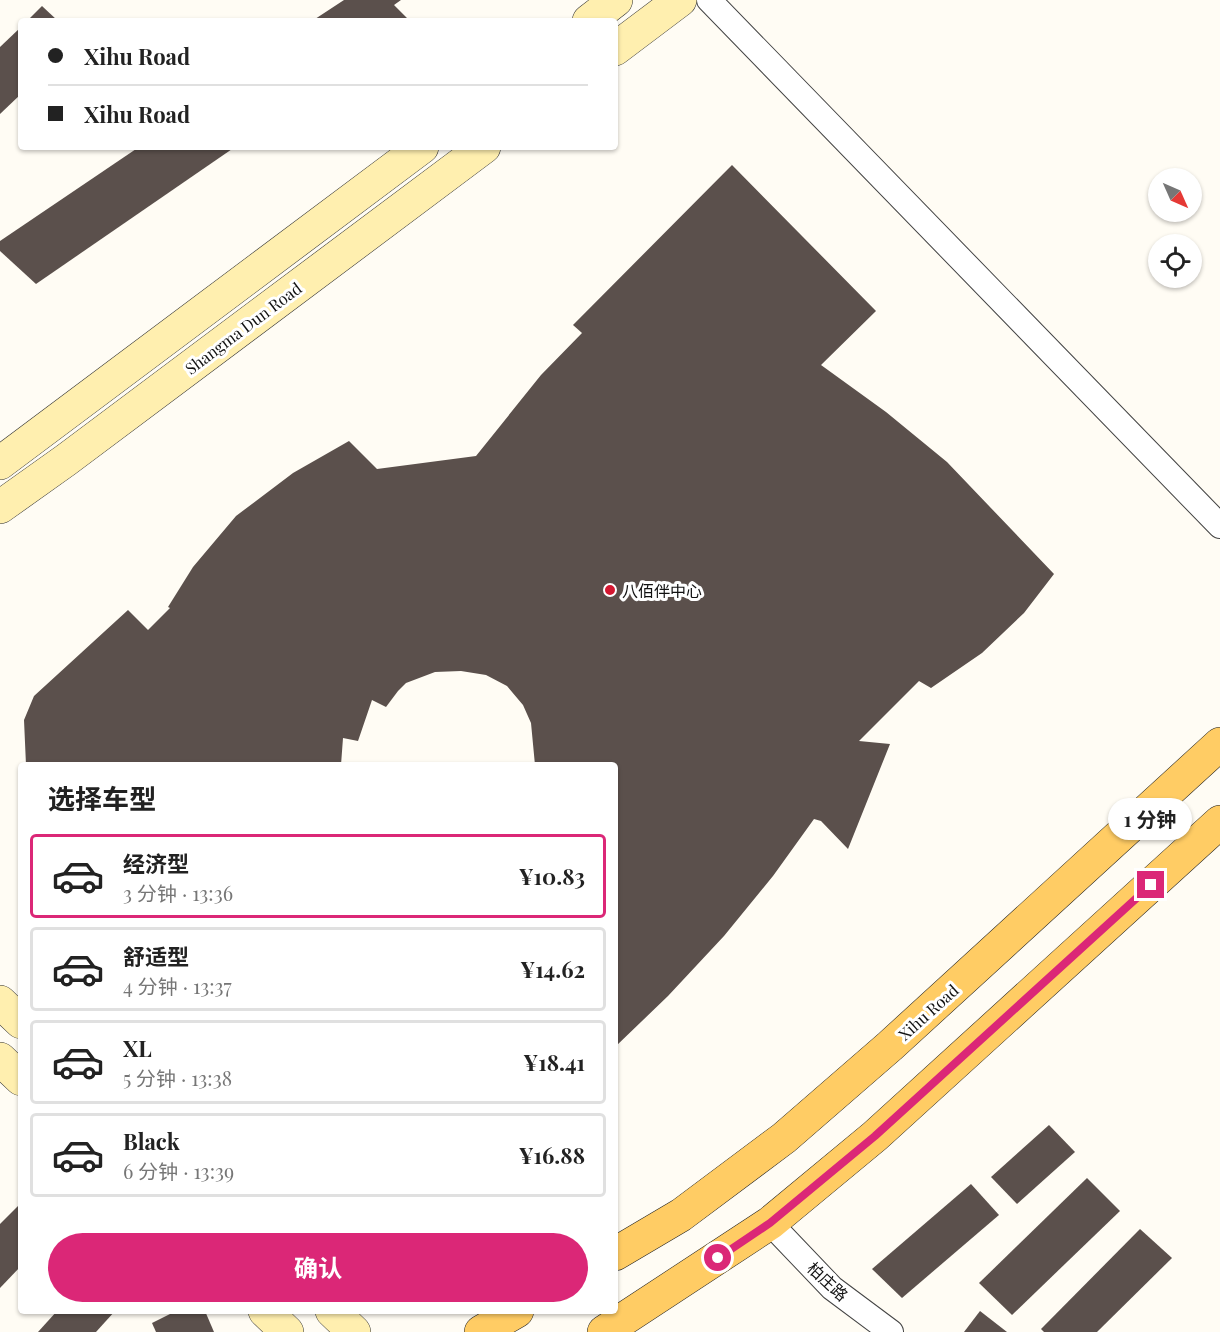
<!DOCTYPE html>
<html lang="zh">
<head>
<meta charset="utf-8">
<style>
  body { margin:0; font-family:"Playfair Display","Noto Sans SC",serif; background:#f6f6f6; color:#222; height:100vh; display:flex; flex-direction:column; font-size:22px; white-space:nowrap }
  * { box-sizing:border-box; margin:0 }
  p { font-size:20px; color:#767676 }
  .icon { flex:none; width:33px; height:33px; fill:none; stroke:currentColor; stroke-width:2; stroke-linecap:round; stroke-linejoin:round }
  .map { position:relative; flex:1; overflow:hidden }
  .drawer { position:absolute; left:18px; top:762px; width:600px; height:552px; display:flex; flex-direction:column; background:#fff; border-radius:6px; box-shadow:0 2px 4px #0004 }
  .drawer>* { flex:none }
  .guide { position:absolute; left:18px; top:18px; width:600px; height:132px; border-radius:6px; box-shadow:0 2px 4px #0004; display:grid; align-content:center; height:132px; padding:0 30px; background:#fff }
  .needle { width:39px; rotate:135deg }
  .tools { position:absolute; left:1148px; top:168px; display:grid; gap:12px }
  .tools a { display:grid; place-items:center; width:54px; height:54px; border-radius:50%; background:#fff; box-shadow:0 2px 4px #0004; font-size:30px }
  .end { position:absolute; width:27px; height:27px; margin:-14px; border:8px solid #db2777; background:#fff; box-shadow:0 0 0 3px #fff }
  .from { border-radius:50% }
  .bubble { position:absolute; height:42px; border-radius:21px; background:#fff; box-shadow:0 2px 4px #0004; font-size:20px; font-weight:700; line-height:42px; text-align:center }
  .guide b { display:flex; align-items:center; gap:21px; height:57px; font-size:22px }
  .guide b+b { border-top:2px solid #e0e0e0 }
  .guide i { width:15px; height:15px; background:#222 }
  ul { padding:0; list-style:none }
  li { display:flex; align-items:center; gap:18px; height:84px; margin:0 12px 9px; padding:0 18px; border:3px solid #e0e0e0; border-radius:6px }
  li div { flex:1 }
  li b { display:block; font-size:22px }
  li em { font-style:normal; font-weight:700 }
  li.current { border-color:#db2777 }
  li>.icon { width:54px; height:54px; stroke-width:1.5 }
  h2 { padding:0 30px; font-size:27px; line-height:72px }
  .action { display:flex; gap:12px; margin-top:auto; padding:12px 30px }
  .action a { flex:1; height:69px; border-radius:36px; background:#db2777; color:#fff; font-size:24px; font-weight:700; line-height:69px; text-align:center }
  .map>svg:first-child { display:block }
  .building { fill:#5b504c }
  .lines { fill:none; stroke-linecap:round; stroke-linejoin:round }
  .street-casing { stroke:#444; stroke-width:26 }
  .secondary-casing { stroke:#333; stroke-width:34 }
  .primary-casing { stroke:#222; stroke-width:34 }
  .street { stroke:#fff; stroke-width:24 }
  .secondary { stroke:#ffefaf; stroke-width:33 }
  .primary { stroke:#ffcc64; stroke-width:33 }
  .route { stroke:#db2777; stroke-width:8 }
  .poi-dot { fill:#d31730; stroke:#fff; stroke-width:2 }
  .labels { text-anchor:middle; dominant-baseline:central; stroke-width:6; stroke-linejoin:round; paint-order:stroke }
  .street-label { font-size:16px; fill:#111; stroke:#fff }
  .poi-label { font-size:16px; fill:#111; stroke:#fff; text-anchor:start }
</style>
</head>
<body>
<div class="map">
<svg width="1220" height="1332" viewBox="0 0 1220 1332">
  <rect width="100%" height="100%" fill="#fffcf4"/>
  <g class="building">
    <polygon points="344,0 401,0 394,5 409,20 312,21"/>
    <polygon points="42,6 58,21 27,21"/>
    <polygon points="21,27 21,94 0,114 0,47"/>
    <polygon points="139,147 235,147 36,284 0,251 0,241"/>
    <polygon points="732,165 876,311 821,365 886,412 947,462 1054,574 1024,613 982,653 931,688 919,681 859,741 890,744 848,849 821,821 814,819 773,876 724,936 668,996 615,1047 615,765 535,765 531,723 523,705 507,686 486,675 461,671 435,672 406,683 398,691 386,707 372,700 358,741 343,738 341,765 26,765 24,720 34,696 128,610 148,630 170,608 168,607 193,567 236,516 293,473 349,441 377,469 476,456 541,375 582,333 573,325"/>
    <polygon points="1049,1125 1075,1152 1017,1204 991,1177"/>
    <polygon points="1087,1178 1120,1211 1012,1315 979,1283"/>
    <polygon points="971,1184 999,1215 902,1298 872,1269"/>
    <polygon points="21,1203 21,1266 0,1288 0,1224"/>
    <polygon points="1140,1229 1172,1258 1097,1332 1044,1332 1041,1329"/>
    <polygon points="57,1311 115,1311 96,1332 38,1332"/>
    <polygon points="176,1311 205,1311 214,1332 156,1332 152,1323"/>
    <polygon points="980,1311 1007,1332 964,1332"/>
  </g>
  <g class="lines">
    <g class="street-casing">
      <g id="street">
        <polyline points="709,0 1220,526"/>
        <polyline points="770,1223 832,1288 891,1332"/>
      </g>
    </g>
    <g class="secondary-casing">
      <g id="secondary">
        <polyline points="589,21 616,0"/>
        <polyline points="615,49 680,0"/>
        <polyline points="0,463 422,147"/>
        <polyline points="0,507 66,460 484,147"/>
        <polyline points="0,1002 21,1022"/>
        <polyline points="0,1059 21,1079"/>
        <polyline points="265,1311 287,1332"/>
        <polyline points="332,1311 354,1332"/>
      </g>
    </g>
    <g class="primary-casing">
      <g id="primary">
        <polyline points="615,1254 681,1215 784,1138 890,1046 1220,744"/>
        <polyline points="481,1332 517,1311"/>
        <polyline points="604,1332 770,1223 875,1136 1220,822"/>
      </g>
    </g>
    <use href="#street" class="street"/>
    <use href="#secondary" class="secondary"/>
    <use href="#primary" class="primary"/>
  </g>
  <g class="lines">
    <polyline class="route" points="718,1258 770,1223 875,1136 1151,885"/>
  </g>
  <circle class="poi-dot" cx="610" cy="590" r="6"/>
  <g class="labels">
    <g class="street-label">
      <text transform="translate(243 328) rotate(-37)">Shangma Dun Road</text>
      <text transform="translate(928 1012) rotate(-42)">Xihu Road</text>
      <text transform="translate(828 1281) rotate(43)">柏庄路</text>
    </g>
    <g class="poi-label">
      <text x="622" y="590">八佰伴中心</text>
    </g>
  </g>
</svg>
<div class="tools">
<a><svg class="needle" viewBox="-14 -14 28 28"><path d="M0-13l5 13h-10z" fill="#e53935"/><path d="M0 13l5-13h-10z" fill="#767676"/></svg></a>
<a><svg class="icon" aria-label="locate" viewBox="0 0 24 24"><circle cx="12" cy="12" r="6"/><path d="M12 2v4M12 18v4M2 12h4M18 12h4"/></svg></a>
</div>
<i class="end from" style="left:718px;top:1258px"></i>
<i class="end" style="left:1151px;top:885px"></i>
<div class="bubble" style="left:1108px;top:798px;width:84px">1 分钟</div>
<div class="guide">
<b><i class="from"></i>Xihu Road</b>
<b><i></i>Xihu Road</b>
</div>
<section class="drawer">
<h2>选择车型</h2>
<ul>
<li class="current"><svg class="icon" aria-label="car" viewBox="0 0 24 24"><path d="M5 17H2v-5l4-1 3-4h7l3 4 3 1v5h-3M9 17h6M6 11h13"/><circle cx="7" cy="17" r="2"/><circle cx="17" cy="17" r="2"/></svg><div><b>经济型</b><p>3 分钟 · 13:36</p></div><em>¥10.83</em></li>
<li><svg class="icon" aria-label="car" viewBox="0 0 24 24"><path d="M5 17H2v-5l4-1 3-4h7l3 4 3 1v5h-3M9 17h6M6 11h13"/><circle cx="7" cy="17" r="2"/><circle cx="17" cy="17" r="2"/></svg><div><b>舒适型</b><p>4 分钟 · 13:37</p></div><em>¥14.62</em></li>
<li><svg class="icon" aria-label="car" viewBox="0 0 24 24"><path d="M5 17H2v-5l4-1 3-4h7l3 4 3 1v5h-3M9 17h6M6 11h13"/><circle cx="7" cy="17" r="2"/><circle cx="17" cy="17" r="2"/></svg><div><b>XL</b><p>5 分钟 · 13:38</p></div><em>¥18.41</em></li>
<li><svg class="icon" aria-label="car" viewBox="0 0 24 24"><path d="M5 17H2v-5l4-1 3-4h7l3 4 3 1v5h-3M9 17h6M6 11h13"/><circle cx="7" cy="17" r="2"/><circle cx="17" cy="17" r="2"/></svg><div><b>Black</b><p>6 分钟 · 13:39</p></div><em>¥16.88</em></li>
</ul>
<div class="action"><a>确认</a></div>
</section>
</div>
</body>
</html>
